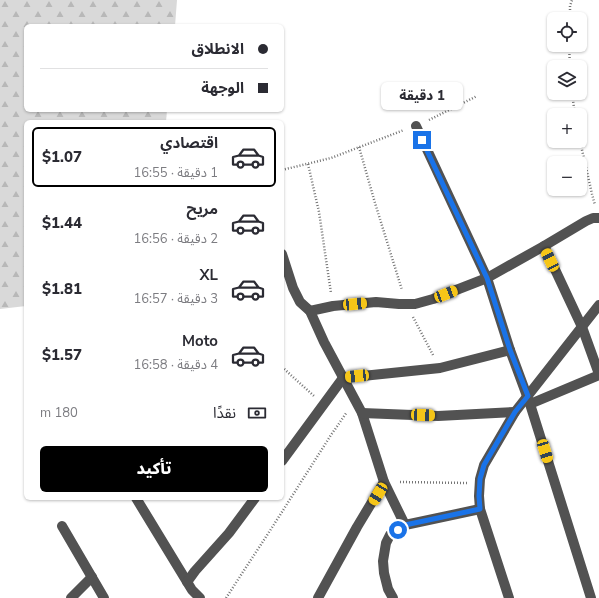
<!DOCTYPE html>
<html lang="ar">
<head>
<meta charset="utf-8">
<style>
  body { margin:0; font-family:"Nunito Sans","Noto Sans Arabic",sans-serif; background:#f2f2f3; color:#2b2b33; direction:rtl; height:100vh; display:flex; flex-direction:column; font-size:15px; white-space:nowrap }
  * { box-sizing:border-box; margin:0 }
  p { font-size:13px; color:#7c7c81 }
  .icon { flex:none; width:22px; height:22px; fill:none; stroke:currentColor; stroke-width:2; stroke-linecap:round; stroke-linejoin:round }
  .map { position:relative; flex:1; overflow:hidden; direction:ltr }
  .side { position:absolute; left:24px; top:120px; width:260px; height:380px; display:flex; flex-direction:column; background:#fff; border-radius:6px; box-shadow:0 1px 3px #0004; direction:rtl }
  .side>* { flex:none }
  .guide { position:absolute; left:24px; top:24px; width:260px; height:88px; border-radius:6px; box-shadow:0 1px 3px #0004; direction:rtl; display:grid; align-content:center; height:88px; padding:0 16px; background:#fff }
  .fabs { position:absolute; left:547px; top:12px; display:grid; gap:8px }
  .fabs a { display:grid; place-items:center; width:40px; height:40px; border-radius:6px; background:#fff; box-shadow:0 1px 3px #0004; font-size:20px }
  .end { position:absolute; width:18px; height:18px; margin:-9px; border:5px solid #1a73e8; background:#fff; box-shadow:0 0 0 2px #fff }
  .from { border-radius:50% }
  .bubble { position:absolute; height:28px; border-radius:6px; background:#fff; box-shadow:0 1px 3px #0004; font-size:13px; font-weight:800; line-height:28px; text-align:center; direction:rtl }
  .car { position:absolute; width:12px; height:24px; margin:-12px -6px; border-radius:5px; box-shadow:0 0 3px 1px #0007; background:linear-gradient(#f5c518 24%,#345 0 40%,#f5c518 0 76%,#345 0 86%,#f5c518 0) }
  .guide b { display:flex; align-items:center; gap:14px; height:38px; font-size:15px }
  .guide b+b { border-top:1px solid #e1e1e2 }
  .guide i { width:10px; height:10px; background:#2b2b33 }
  ul { padding:7px 0 0; list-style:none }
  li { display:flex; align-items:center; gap:12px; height:60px; margin:0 8px 6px; padding:0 8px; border:2px solid transparent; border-radius:6px }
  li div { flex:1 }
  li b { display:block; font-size:15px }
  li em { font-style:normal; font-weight:800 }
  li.on { border-color:#000 }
  li>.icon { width:36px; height:36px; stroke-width:1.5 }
  .pay { display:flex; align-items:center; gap:10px; height:44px; padding:0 16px; font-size:15px }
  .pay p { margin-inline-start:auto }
  .button { display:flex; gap:8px; margin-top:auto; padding:8px 16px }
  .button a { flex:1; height:46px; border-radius:6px; background:#000; color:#fff; font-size:16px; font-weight:800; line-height:46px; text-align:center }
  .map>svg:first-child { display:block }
  .forest { fill:url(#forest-firs) }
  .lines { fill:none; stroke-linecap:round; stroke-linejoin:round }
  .path { stroke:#747474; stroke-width:2.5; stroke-dasharray:1 2; stroke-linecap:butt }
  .minor { stroke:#525252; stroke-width:10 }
  .route { stroke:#1a73e8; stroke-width:5 }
</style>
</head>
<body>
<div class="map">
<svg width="599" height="598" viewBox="0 0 599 598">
  <defs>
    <pattern id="forest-firs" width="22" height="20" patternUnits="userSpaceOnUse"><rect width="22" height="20" fill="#d9d9d9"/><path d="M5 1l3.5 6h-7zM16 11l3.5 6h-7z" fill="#b8b8b8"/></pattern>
  </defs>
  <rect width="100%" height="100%" fill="#fff"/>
  <polygon class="forest" points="0,0 177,0 175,26 26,26 26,110 167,110 166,122 26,122 26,306 0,309"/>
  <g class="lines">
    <g class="path">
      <polyline points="570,19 570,6 572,0"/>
      <polyline points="569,45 570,67"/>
      <polyline points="572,93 575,115"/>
      <polyline points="429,120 477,96"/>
      <polyline points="580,141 592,194 595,205"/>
      <polyline points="359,147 375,203 402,290"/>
      <polyline points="308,164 319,212 331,293"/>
      <polyline points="282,170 331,158 404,130"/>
      <polyline points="413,317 433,355"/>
      <polyline points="282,367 314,396"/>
      <polyline points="400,482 467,483"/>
      <polyline points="226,598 273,526 331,435 347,412"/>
    </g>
    <g class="minor">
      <polyline points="544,246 582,327 599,374"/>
      <polyline points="282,254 293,288 300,302 310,311 324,342 362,413 384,482 405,525"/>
      <polyline points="310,311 333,306 376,302 399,304 415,304 433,299 487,278 416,126"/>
      <polyline points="530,404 599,375"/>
      <polyline points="362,413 438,416 515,412"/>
      <polyline points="282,461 343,378 440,368 510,350"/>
      <polyline points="136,498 192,590 200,598"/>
      <polyline points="62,526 104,598"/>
      <polyline points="187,582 195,571 229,533 255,498"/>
      <polyline points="71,598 92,577"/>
      <polyline points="318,598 357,527 384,482"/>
      <polyline points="393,598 388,589 384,573 383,561 386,543 390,535 405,525 480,509"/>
      <polyline points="509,598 480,509 479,496 480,479 484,465 515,412 599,305"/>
      <polyline points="591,598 530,404 510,350 487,278 544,246 586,221 593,218 599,218"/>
    </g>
  </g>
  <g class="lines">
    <polyline class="route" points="398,530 405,525 480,509 479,496 480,479 484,465 515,412 528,396 510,350 487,278 422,140"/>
  </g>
</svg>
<div class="fabs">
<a><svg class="icon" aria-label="locate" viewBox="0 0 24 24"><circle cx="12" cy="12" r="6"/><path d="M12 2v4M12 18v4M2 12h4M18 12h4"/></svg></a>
<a><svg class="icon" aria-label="layers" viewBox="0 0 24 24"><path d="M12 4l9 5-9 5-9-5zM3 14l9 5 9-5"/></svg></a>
<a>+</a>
<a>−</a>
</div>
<i class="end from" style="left:398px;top:530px"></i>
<i class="end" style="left:422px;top:140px"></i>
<div class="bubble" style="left:381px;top:82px;width:82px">1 دقيقة</div>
<i class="car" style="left:550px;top:260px;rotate:334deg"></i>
<i class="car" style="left:446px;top:294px;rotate:69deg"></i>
<i class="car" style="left:355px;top:304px;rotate:85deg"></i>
<i class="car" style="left:357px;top:376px;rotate:264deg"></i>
<i class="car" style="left:423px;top:415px;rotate:92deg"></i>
<i class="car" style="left:545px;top:451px;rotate:163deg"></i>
<i class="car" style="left:378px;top:494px;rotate:211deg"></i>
<div class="guide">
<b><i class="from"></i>الانطلاق</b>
<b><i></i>الوجهة</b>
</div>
<section class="side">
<ul>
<li class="on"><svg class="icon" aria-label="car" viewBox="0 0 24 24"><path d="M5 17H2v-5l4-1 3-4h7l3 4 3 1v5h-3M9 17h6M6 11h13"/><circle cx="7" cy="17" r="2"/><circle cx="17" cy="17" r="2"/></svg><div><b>اقتصادي</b><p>1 دقيقة · 16:55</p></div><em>$1.07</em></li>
<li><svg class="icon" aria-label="car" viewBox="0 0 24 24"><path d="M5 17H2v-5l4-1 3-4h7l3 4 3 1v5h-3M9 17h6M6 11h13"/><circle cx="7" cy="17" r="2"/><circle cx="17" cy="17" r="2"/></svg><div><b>مريح</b><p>2 دقيقة · 16:56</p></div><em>$1.44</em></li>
<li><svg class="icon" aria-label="car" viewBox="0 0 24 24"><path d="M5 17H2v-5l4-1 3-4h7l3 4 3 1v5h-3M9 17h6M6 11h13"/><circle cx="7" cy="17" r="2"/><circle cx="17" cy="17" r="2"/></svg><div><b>XL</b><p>3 دقيقة · 16:57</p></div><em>$1.81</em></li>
<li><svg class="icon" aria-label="car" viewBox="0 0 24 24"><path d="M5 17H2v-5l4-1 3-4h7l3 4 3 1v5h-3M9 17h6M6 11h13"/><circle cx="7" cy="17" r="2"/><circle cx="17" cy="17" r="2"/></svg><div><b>Moto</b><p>4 دقيقة · 16:58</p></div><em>$1.57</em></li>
</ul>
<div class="pay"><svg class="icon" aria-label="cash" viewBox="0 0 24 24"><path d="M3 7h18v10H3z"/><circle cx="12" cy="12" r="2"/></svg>نقدًا<p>180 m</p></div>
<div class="button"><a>تأكيد</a></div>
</section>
</div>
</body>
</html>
